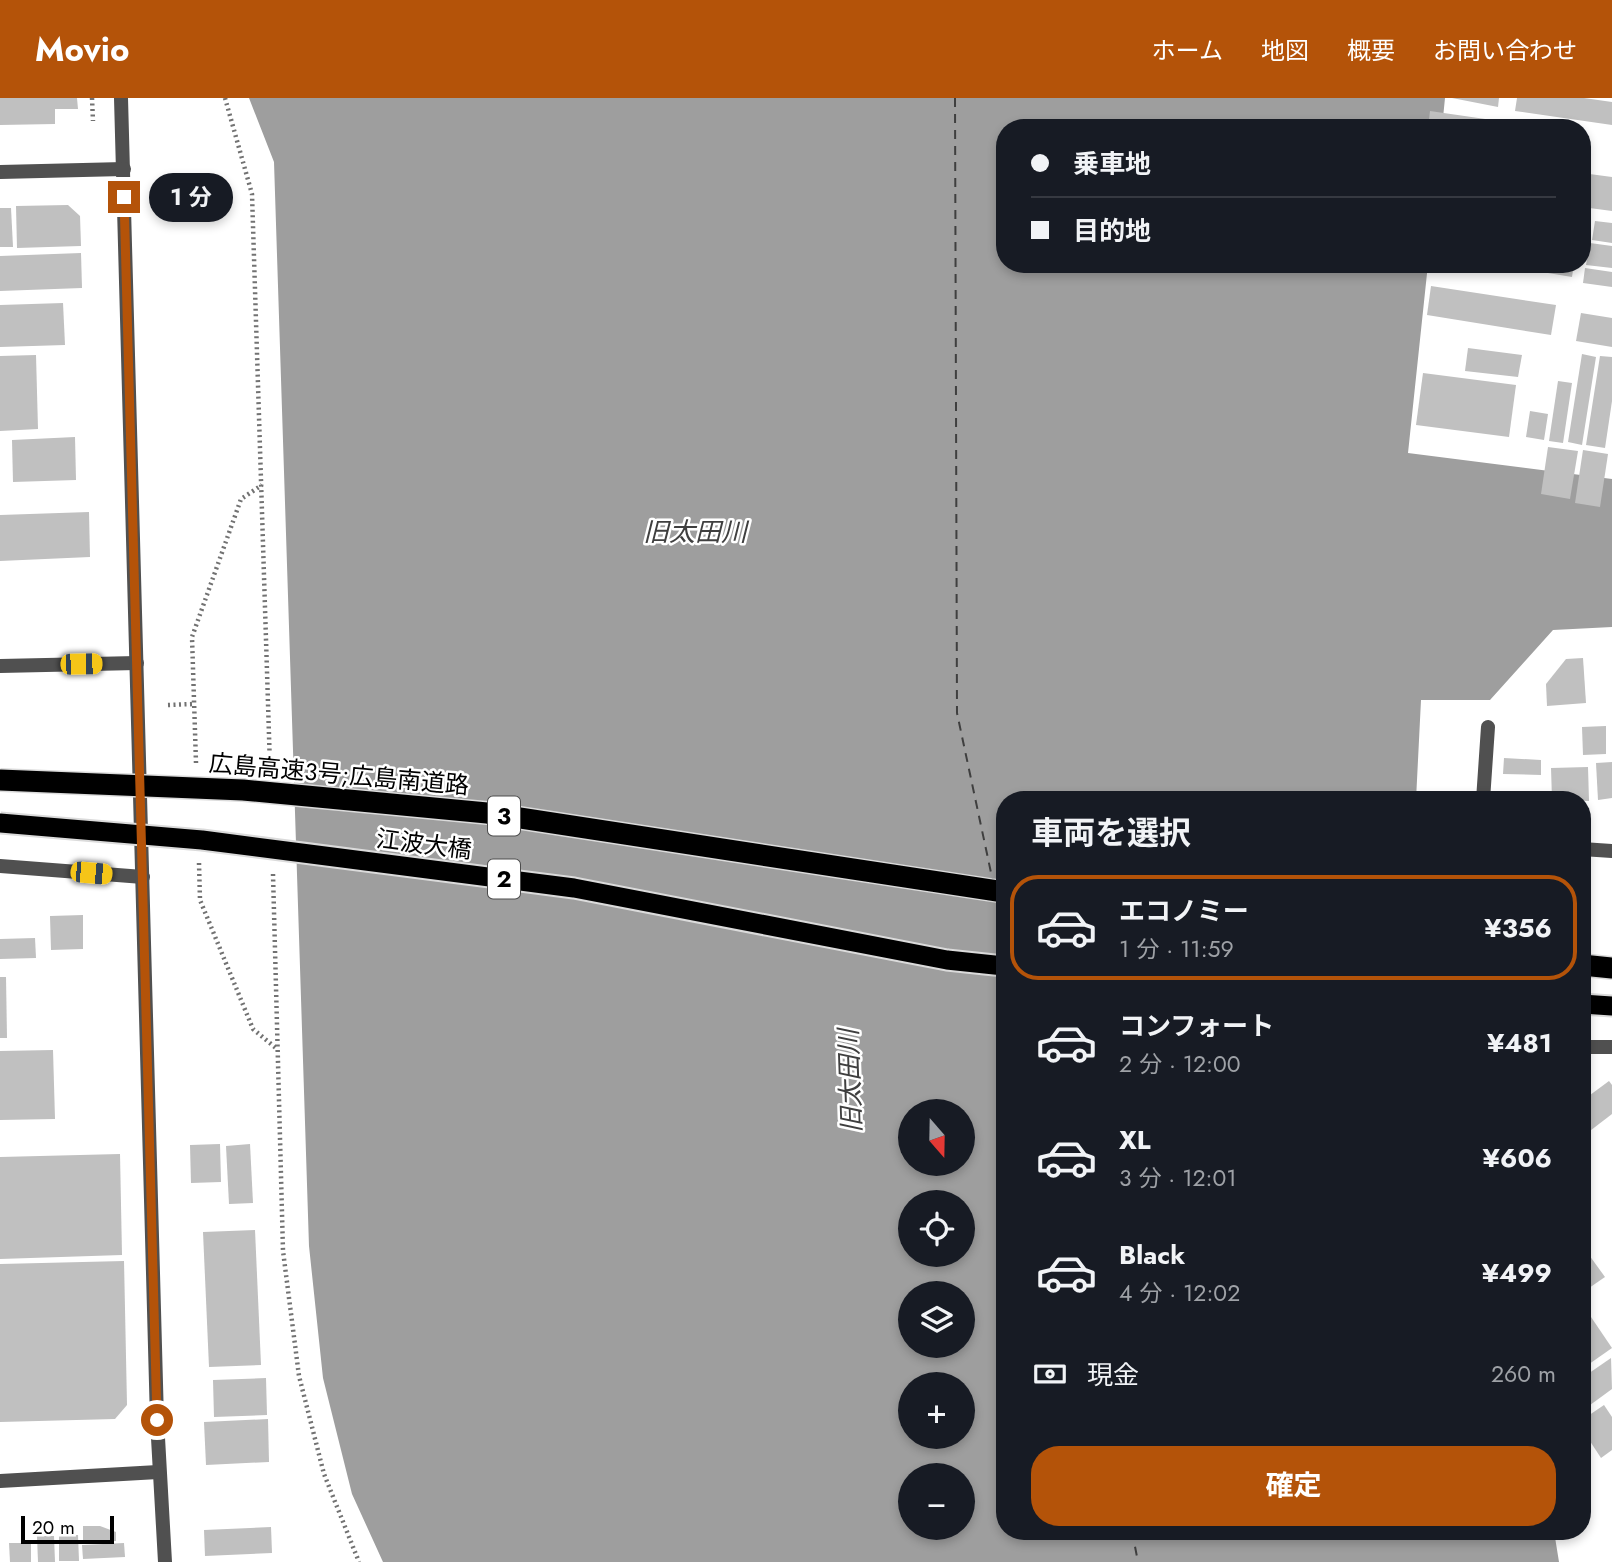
<!DOCTYPE html>
<html lang="ja">
<head>
<meta charset="utf-8">
<style>
  body { margin:0; font-family:Jost,"Noto Sans JP",sans-serif; background:#242831; color:#f1f3f6; height:100vh; display:flex; flex-direction:column; font-size:26px; white-space:nowrap }
  * { box-sizing:border-box; margin:0 }
  p { font-size:23px; color:#9ea1a6 }
  .icon { flex:none; width:38px; height:38px; fill:none; stroke:currentColor; stroke-width:2; stroke-linecap:round; stroke-linejoin:round }
  .map { position:relative; flex:1; overflow:hidden }
  .side { position:absolute; left:996px; top:693px; width:595px; height:749px; display:flex; flex-direction:column; background:#171b24; border-radius:28px; box-shadow:0 4px 10px #0003 }
  .side>* { flex:none }
  .guide { position:absolute; left:996px; top:21px; width:595px; height:154px; border-radius:28px; box-shadow:0 4px 10px #0003; display:grid; align-content:center; height:154px; padding:0 35px; background:#171b24 }
  .needle { width:46px; rotate:160deg }
  .fabs { position:absolute; left:898px; top:1001px; display:grid; gap:14px }
  .fabs a { display:grid; place-items:center; width:77px; height:77px; border-radius:50%; background:#171b24; box-shadow:0 4px 10px #0003; font-size:35px }
  .scale { position:absolute; left:21px; bottom:18px; width:93px; box-sizing:border-box; padding-left:7px; border:4px solid #000; border-top:0; font-size:19px; line-height:24px; white-space:nowrap; color:#000; -webkit-text-stroke:5px #fff; paint-order:stroke }
  .end { position:absolute; width:32px; height:32px; margin:-16px; border:9px solid #b45309; background:#fff; box-shadow:0 0 0 4px #fff }
  .from { border-radius:50% }
  .bubble { position:absolute; height:49px; border-radius:24px; background:#171b24; box-shadow:0 4px 10px #0003; font-size:23px; font-weight:700; line-height:49px; text-align:center }
  .car { position:absolute; width:21px; height:42px; margin:-21px -10px; border-radius:9px; box-shadow:0 0 5px 2px #0007; background:linear-gradient(#f5c518 24%,#345 0 40%,#f5c518 0 76%,#345 0 86%,#f5c518 0) }
  .guide b { display:flex; align-items:center; gap:24px; height:66px; font-size:26px }
  .guide b+b { border-top:2px solid #363941 }
  .guide i { width:18px; height:18px; background:#f1f3f6 }
  ul { padding:0; list-style:none }
  li { display:flex; align-items:center; gap:21px; height:105px; margin:0 14px 10px; padding:0 21px; border:4px solid transparent; border-radius:28px }
  li div { flex:1 }
  li b { display:block; font-size:26px }
  li em { font-style:normal; font-weight:700 }
  li.current { border-color:#b45309 }
  li>.icon { width:63px; height:63px; stroke-width:1.5 }
  h2 { padding:0 35px; font-size:32px; line-height:84px }
  .pay { display:flex; align-items:center; gap:18px; height:77px; padding:0 35px; font-size:26px }
  .pay p { margin-inline-start:auto }
  .button { display:flex; gap:14px; margin-top:auto; padding:14px 35px }
  .button a { flex:1; height:80px; border-radius:28px; background:#b45309; color:#fff; font-size:28px; font-weight:700; line-height:80px; text-align:center }
  header { display:flex; align-items:center; gap:42px; box-sizing:border-box; height:98px; padding:0 35px; background:#b45309; color:#fff }
  header strong { font-size:33px }
  nav { display:flex; gap:38px; margin-inline-start:auto; font-size:24px }
  .map>svg:first-child { display:block }
  .water { fill:#9e9e9e; fill-rule:evenodd }
  .lines { fill:none; stroke-linecap:round; stroke-linejoin:round }
  .ferry { stroke:#3f3f3f; stroke-width:2; stroke-dasharray:9 7; stroke-linecap:butt }
  .building { fill:#c0c0c0 }
  .trunk-casing { stroke:#dbdbdb; stroke-width:23 }
  .motorway-casing { stroke:#dbdbdb; stroke-width:24 }
  .path { stroke:#727272; stroke-width:4.5; stroke-dasharray:2 3.5; stroke-linecap:butt }
  .minor { stroke:#505050; stroke-width:14 }
  .tertiary { stroke:#505050; stroke-width:14 }
  .trunk { stroke:#000; stroke-width:19 }
  .motorway { stroke:#000; stroke-width:21 }
  .trunk-bridge-casing { stroke:#dbdbdb; stroke-width:23; stroke-linecap:butt }
  .motorway-bridge-casing { stroke:#dbdbdb; stroke-width:24; stroke-linecap:butt }
  .trunk-bridge { stroke:#000; stroke-width:19 }
  .motorway-bridge { stroke:#000; stroke-width:21 }
  .route { stroke:#b45309; stroke-width:9 }
  .labels { text-anchor:middle; dominant-baseline:central; stroke-width:5; stroke-linejoin:round; paint-order:stroke }
  .shield { fill:#fff; stroke:#4c4c4c; stroke-width:2 }
  .shield-label { font-size:23px; font-weight:bold; fill:#000 }
  .street-label { font-size:24px; fill:#000; stroke:#fff }
  .water-label { font-size:26px; font-style:italic; fill:#3f3f3f; stroke:#fff }
</style>
</head>
<body>
<header>
<strong>Movio</strong>
<nav><a>ホーム</a><a>地図</a><a>概要</a><a>お問い合わせ</a></nav>
</header>
<div class="map">
<svg width="1612" height="1464" viewBox="0 0 1612 1464">
  <rect width="100%" height="100%" fill="#fff"/>
  <path class="water" d="M249 0H1445L1442 30H1004V166H1428L1408 355 1612 381V529L1553 532 1490 602H1421L1416 702H1004V1433H1554L1559 1464H383L352 1396 323 1280 309 1148 274 64ZM910 1013H962V1066H910ZM910 1104H962V1157H910ZM910 1195H962V1248H910ZM910 1286H962V1339H910ZM910 1377H962V1430H910Z"/>
  <g class="lines">
    <g class="ferry">
      <polyline points="955,0 957,615 993,784"/>
      <polyline points="997,803 1004,836"/>
      <polyline points="1132,1433 1138,1464"/>
    </g>
  </g>
  <g class="building">
    <polygon points="0,0 77,0 78,11 55,11 55,26 0,27"/>
    <polygon points="1452,0 1499,0 1498,9"/>
    <polygon points="1517,0 1584,0 1612,4 1612,27 1515,13"/>
    <polygon points="1430,13 1499,23 1498,30 1428,30"/>
    <polygon points="1582,75 1612,79 1612,113 1582,109"/>
    <polygon points="68,107 80,118 81,148 17,150 16,108"/>
    <polygon points="0,110 11,110 13,149 0,149"/>
    <polygon points="1595,123 1612,125 1612,145 1592,142"/>
    <polygon points="1590,145 1612,148 1612,170 1586,167"/>
    <polygon points="81,155 82,190 0,193 0,158"/>
    <polygon points="1495,166 1574,166 1572,179"/>
    <polygon points="1585,170 1612,174 1612,189 1583,185"/>
    <polygon points="1431,188 1556,207 1551,237 1427,217"/>
    <polygon points="63,205 65,247 0,249 0,207"/>
    <polygon points="1581,215 1612,220 1612,249 1576,243"/>
    <polygon points="1468,250 1522,257 1518,279 1465,273"/>
    <polygon points="1582,256 1596,259 1582,347 1568,344"/>
    <polygon points="36,257 38,331 0,333 0,258"/>
    <polygon points="1600,258 1612,259 1612,303 1605,350 1586,347"/>
    <polygon points="1423,275 1516,287 1509,339 1416,327"/>
    <polygon points="1558,283 1572,285 1563,345 1549,343"/>
    <polygon points="1530,313 1548,316 1544,342 1526,339"/>
    <polygon points="75,339 76,382 13,384 12,342"/>
    <polygon points="1548,349 1578,353 1570,401 1541,396"/>
    <polygon points="1583,352 1608,356 1600,409 1575,405"/>
    <polygon points="89,414 90,459 0,463 0,417"/>
    <polygon points="1583,560 1586,605 1547,608 1546,586 1566,561"/>
    <polygon points="1606,628 1606,656 1583,657 1582,629"/>
    <polygon points="1504,660 1541,662 1541,677 1503,676"/>
    <polygon points="1612,664 1612,700 1598,702 1596,665"/>
    <polygon points="1588,669 1589,703 1552,702 1551,670"/>
    <polygon points="83,817 83,851 51,852 50,818"/>
    <polygon points="35,840 36,860 0,861 0,841"/>
    <polygon points="0,879 6,879 7,940 0,940"/>
    <polygon points="53,952 55,1021 0,1022 0,953"/>
    <polygon points="1609,983 1612,987 1612,1016 1582,1039 1582,1003"/>
    <polygon points="220,1046 221,1084 191,1085 190,1047"/>
    <polygon points="250,1046 253,1105 229,1106 226,1048"/>
    <polygon points="120,1056 122,1157 0,1161 0,1059"/>
    <polygon points="255,1132 261,1267 209,1269 203,1134"/>
    <polygon points="1584,1150 1605,1179 1589,1190 1582,1180 1582,1152"/>
    <polygon points="124,1163 127,1307 115,1321 0,1324 0,1166"/>
    <polygon points="1591,1219 1612,1250 1582,1271 1582,1225"/>
    <polygon points="1611,1260 1612,1291 1586,1310 1582,1304 1582,1280"/>
    <polygon points="266,1280 267,1317 214,1319 213,1282"/>
    <polygon points="1604,1307 1612,1319 1612,1352 1601,1360 1582,1331 1582,1322"/>
    <polygon points="268,1321 269,1364 206,1367 204,1324"/>
    <polygon points="83,1428 100,1428 116,1434 116,1443 83,1444"/>
    <polygon points="271,1429 272,1455 205,1458 204,1432"/>
    <polygon points="78,1437 79,1463 59,1463 59,1438"/>
    <polygon points="37,1438 54,1438 55,1464 38,1464"/>
    <polygon points="9,1445 31,1445 31,1464 10,1464"/>
    <polygon points="124,1445 125,1459 83,1461 82,1447"/>
  </g>
  <g class="lines">
    <g class="trunk-casing">
      <polyline id="trunk" points="1582,906 1612,908"/>
    </g>
    <g class="motorway-casing">
      <polyline id="motorway" points="1582,867 1612,870"/>
    </g>
    <g class="path">
      <polyline points="92,0 93,23"/>
      <polyline points="225,0 252,96 270,669"/>
      <polyline points="168,607 194,606"/>
      <polyline points="196,665 192,539 241,401 262,387"/>
      <polyline points="199,765 200,802 253,931 277,951"/>
      <polyline points="273,776 283,1153 299,1278 324,1376 359,1464"/>
    </g>
    <g class="minor">
      <polyline points="0,568 137,565"/>
      <polyline points="1483,702 1488,629"/>
      <polyline points="1582,751 1612,753"/>
      <polyline points="0,768 143,779"/>
      <polyline points="1582,949 1612,949"/>
    </g>
    <g class="tertiary">
      <polyline points="121,0 157,1322 165,1464"/>
      <polyline points="0,74 124,71"/>
      <polyline points="0,1383 158,1374"/>
    </g>
    <use href="#trunk" class="trunk"/>
    <use href="#motorway" class="motorway"/>
    <g class="trunk-bridge-casing">
      <polyline id="trunk-bridge" points="0,725 202,742 574,790 947,862 1004,868"/>
    </g>
    <g class="motorway-bridge-casing">
      <polyline id="motorway-bridge" points="0,682 243,692 487,715 1004,794"/>
    </g>
    <use href="#trunk-bridge" class="trunk-bridge"/>
    <use href="#motorway-bridge" class="motorway-bridge"/>
  </g>
  <g class="lines">
    <polyline class="route" points="124,99 157,1322"/>
  </g>
  <g class="labels">
    <g class="shield">
      <rect x="488" y="698.5" width="32" height="39" rx="5"/>
      <rect x="488" y="761.5" width="32" height="39" rx="5"/>
    </g>
    <g class="shield-label">
      <text x="504" y="718">3</text>
      <text x="504" y="781">2</text>
    </g>
    <g class="street-label">
      <text transform="translate(339 676) rotate(5)">広島高速3号;広島南道路</text>
      <text transform="translate(424 746) rotate(7)">江波大橋</text>
    </g>
    <g class="water-label">
      <text x="695" y="434">旧太田川</text>
      <text transform="translate(850 983) rotate(-92)">旧太田川</text>
    </g>
  </g>
</svg>
<div class="fabs">
<a><svg class="needle" viewBox="-14 -14 28 28"><path d="M0-13l5 13h-10z" fill="#e53935"/><path d="M0 13l5-13h-10z" fill="#9ea1a6"/></svg></a>
<a><svg class="icon" aria-label="locate" viewBox="0 0 24 24"><circle cx="12" cy="12" r="6"/><path d="M12 2v4M12 18v4M2 12h4M18 12h4"/></svg></a>
<a><svg class="icon" aria-label="layers" viewBox="0 0 24 24"><path d="M12 4l9 5-9 5-9-5zM3 14l9 5 9-5"/></svg></a>
<a>+</a>
<a>−</a>
</div>
<div class="scale">20 m</div>
<i class="end from" style="left:157px;top:1322px"></i>
<i class="end" style="left:124px;top:99px"></i>
<div class="bubble" style="left:149px;top:75px;width:84px">1 分</div>
<i class="car" style="left:81px;top:566px;rotate:89deg"></i>
<i class="car" style="left:91px;top:775px;rotate:95deg"></i>
<div class="guide">
<b><i class="from"></i>乗車地</b>
<b><i></i>目的地</b>
</div>
<section class="side">
<h2>車両を選択</h2>
<ul>
<li class="current"><svg class="icon" aria-label="car" viewBox="0 0 24 24"><path d="M5 17H2v-5l4-1 3-4h7l3 4 3 1v5h-3M9 17h6M6 11h13"/><circle cx="7" cy="17" r="2"/><circle cx="17" cy="17" r="2"/></svg><div><b>エコノミー</b><p>1 分 · 11:59</p></div><em>¥356</em></li>
<li><svg class="icon" aria-label="car" viewBox="0 0 24 24"><path d="M5 17H2v-5l4-1 3-4h7l3 4 3 1v5h-3M9 17h6M6 11h13"/><circle cx="7" cy="17" r="2"/><circle cx="17" cy="17" r="2"/></svg><div><b>コンフォート</b><p>2 分 · 12:00</p></div><em>¥481</em></li>
<li><svg class="icon" aria-label="car" viewBox="0 0 24 24"><path d="M5 17H2v-5l4-1 3-4h7l3 4 3 1v5h-3M9 17h6M6 11h13"/><circle cx="7" cy="17" r="2"/><circle cx="17" cy="17" r="2"/></svg><div><b>XL</b><p>3 分 · 12:01</p></div><em>¥606</em></li>
<li><svg class="icon" aria-label="car" viewBox="0 0 24 24"><path d="M5 17H2v-5l4-1 3-4h7l3 4 3 1v5h-3M9 17h6M6 11h13"/><circle cx="7" cy="17" r="2"/><circle cx="17" cy="17" r="2"/></svg><div><b>Black</b><p>4 分 · 12:02</p></div><em>¥499</em></li>
</ul>
<div class="pay"><svg class="icon" aria-label="cash" viewBox="0 0 24 24"><path d="M3 7h18v10H3z"/><circle cx="12" cy="12" r="2"/></svg>現金<p>260 m</p></div>
<div class="button"><a>確定</a></div>
</section>
</div>
</body>
</html>
